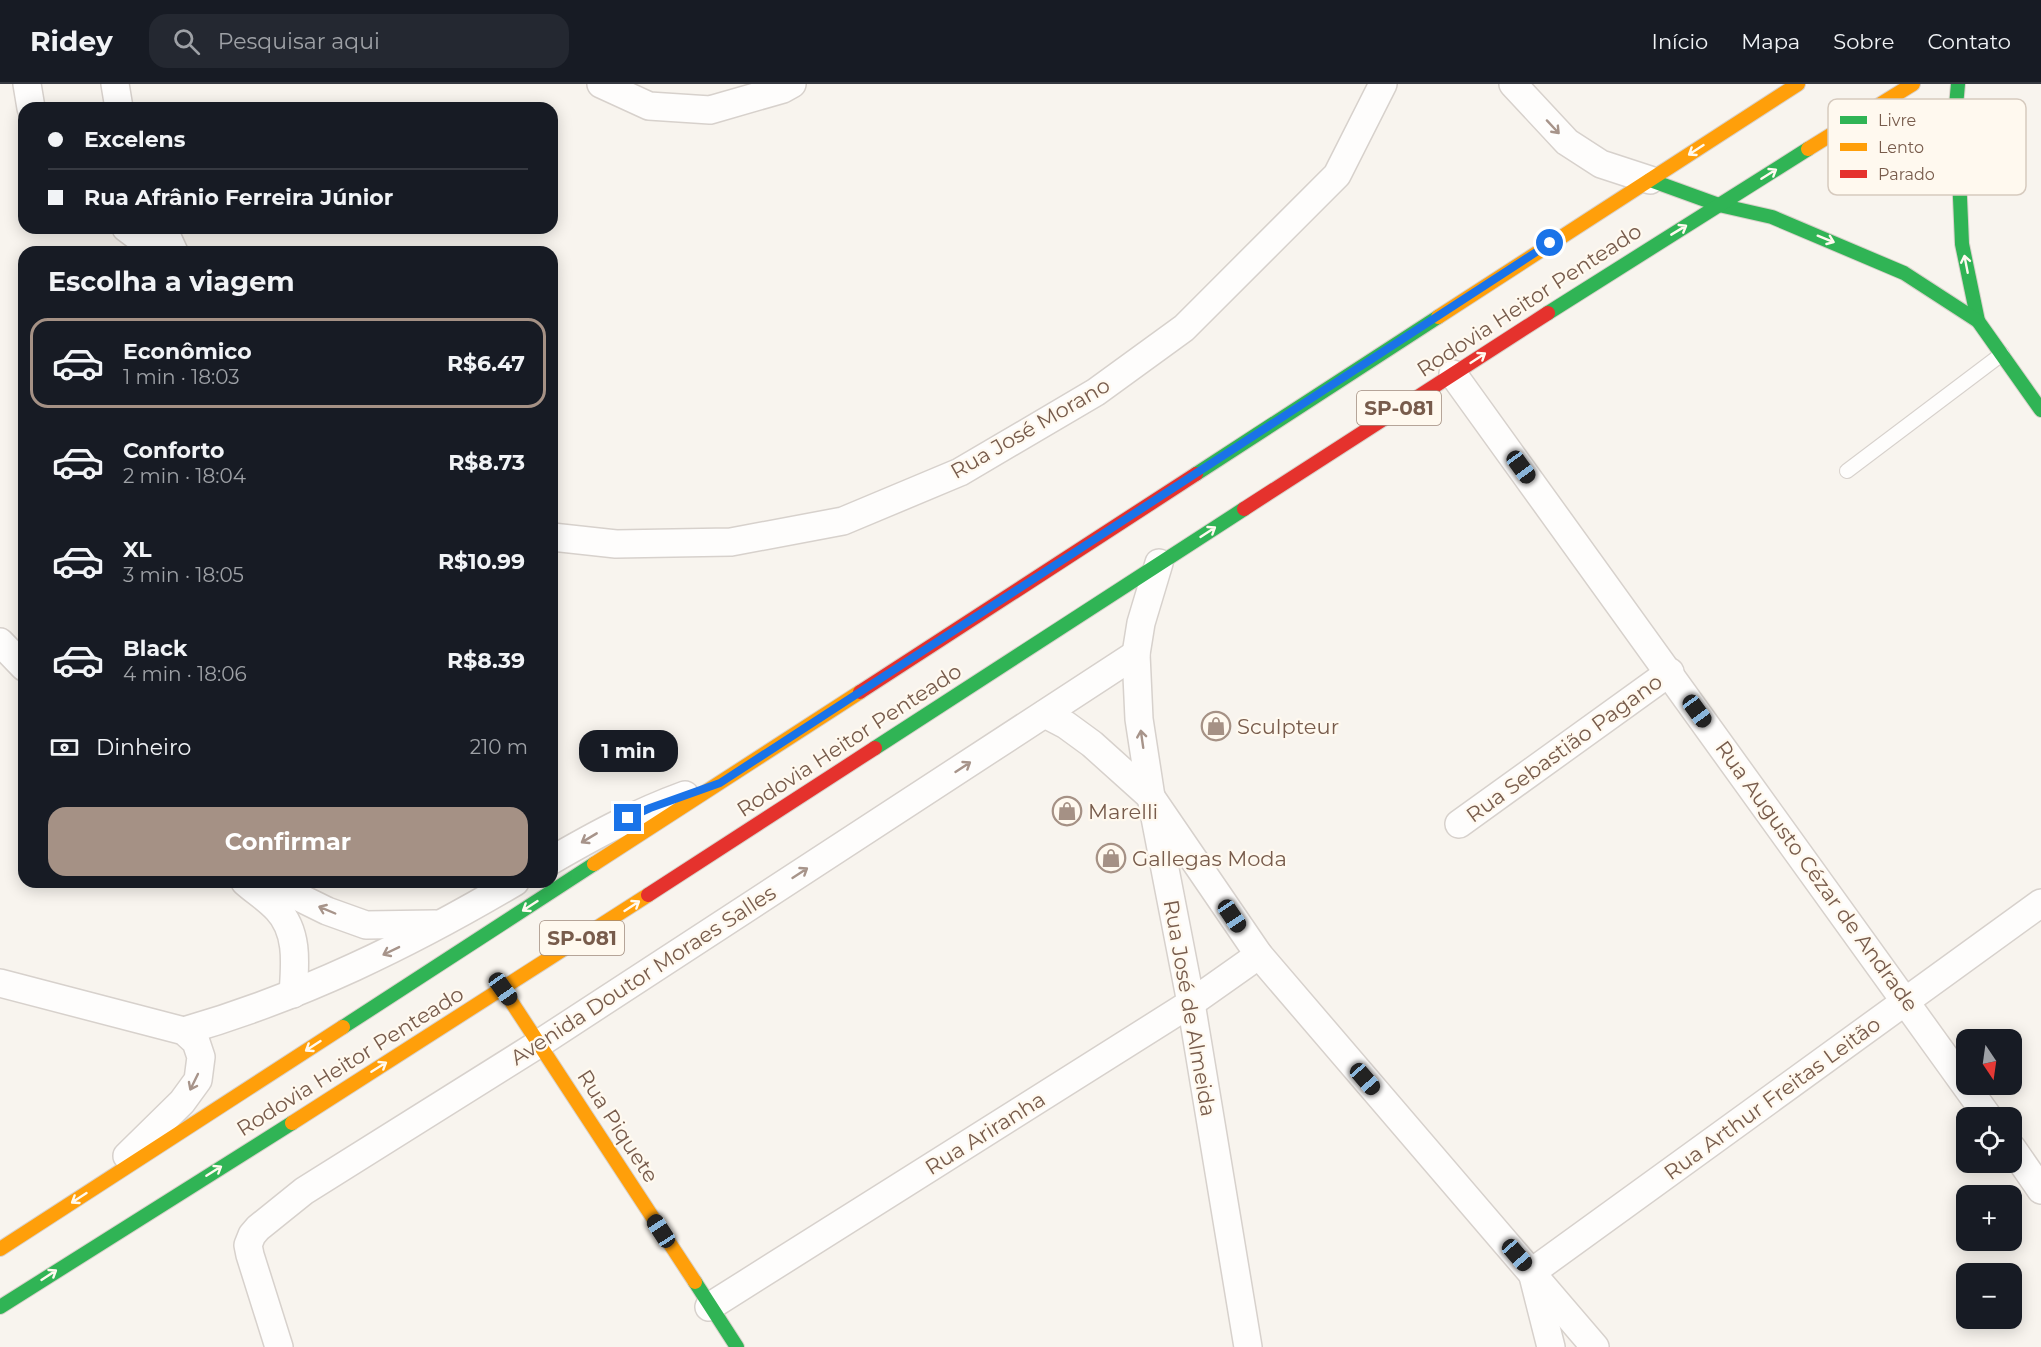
<!DOCTYPE html>
<html lang="pt">
<head>
<meta charset="utf-8">
<style>
  body { margin:0; font-family:Montserrat,sans-serif; background:#242831; color:#f1f3f6; height:100vh; display:flex; flex-direction:column; font-size:22px; white-space:nowrap }
  * { box-sizing:border-box; margin:0 }
  p { font-size:20px; color:#9ea1a6 }
  .icon { flex:none; width:33px; height:33px; fill:none; stroke:currentColor; stroke-width:2; stroke-linecap:round; stroke-linejoin:round }
  .map { position:relative; flex:1; overflow:hidden }
  .sheet { position:absolute; left:18px; top:162px; width:540px; height:642px; display:flex; flex-direction:column; background:#171b24; border-radius:18px; box-shadow:0 3px 15px #0003 }
  .sheet>* { flex:none }
  .top-card { position:absolute; left:18px; top:18px; width:540px; height:132px; border-radius:18px; box-shadow:0 3px 15px #0003; display:grid; align-content:center; height:132px; padding:0 30px; background:#171b24 }
  .needle { width:39px; rotate:167deg }
  .buttons { position:absolute; left:1956px; top:945px; display:grid; gap:12px }
  .buttons a { display:grid; place-items:center; width:66px; height:66px; border-radius:12px; background:#171b24; box-shadow:0 3px 15px #0003; font-size:30px }
  .end { position:absolute; width:27px; height:27px; margin:-14px; border:8px solid #1a73e8; background:#fff; box-shadow:0 0 0 3px #fff }
  .from { border-radius:50% }
  .bubble { position:absolute; height:42px; border-radius:18px; background:#171b24; box-shadow:0 3px 15px #0003; font-size:20px; font-weight:700; line-height:42px; text-align:center }
  .car { position:absolute; width:18px; height:36px; margin:-18px -9px; border-radius:8px; box-shadow:0 0 4px 2px #0007; background:linear-gradient(#222 24%,#8ab4d8 0 40%,#222 0 76%,#8ab4d8 0 86%,#222 0) }
  .top-card b { display:flex; align-items:center; gap:21px; height:57px; font-size:22px }
  .top-card b+b { border-top:2px solid #363941 }
  .top-card i { width:15px; height:15px; background:#f1f3f6 }
  ul { padding:0; list-style:none }
  li { display:flex; align-items:center; gap:18px; height:90px; margin:0 12px 9px; padding:0 18px; border:3px solid transparent; border-radius:18px }
  li div { flex:1 }
  li b { display:block; font-size:22px }
  li em { font-style:normal; font-weight:700 }
  li.active { border-color:#a59185 }
  li>.icon { width:54px; height:54px; stroke-width:1.5 }
  h2 { padding:0 30px; font-size:27px; line-height:72px }
  .pay { display:flex; align-items:center; gap:15px; height:66px; padding:0 30px; font-size:22px }
  .pay p { margin-inline-start:auto }
  .button { display:flex; gap:12px; margin-top:auto; padding:12px 30px }
  .button a { flex:1; height:69px; border-radius:18px; background:#a59185; color:#fff; font-size:24px; font-weight:700; line-height:69px; text-align:center }
  header { display:flex; align-items:center; gap:36px; box-sizing:border-box; height:84px; padding:0 30px; background:#171b24; border-bottom:2px solid #363941 }
  header strong { font-size:28px }
  nav { display:flex; gap:33px; margin-inline-start:auto; font-size:21px }
  .search { width:420px; height:54px; background:#242831; display:flex; align-items:center; gap:15px; box-sizing:border-box; padding:0 21px; border-radius:18px; color:#9ea1a6; font-size:22px }
  .map>svg:first-child { display:block }
  .lines { fill:none; stroke-linecap:round; stroke-linejoin:round }
  .lane-casing { stroke:#d7d1cc; stroke-width:16 }
  .street-casing { stroke:#d7d1cc; stroke-width:30 }
  .fast-casing { stroke:#d8d1ca; stroke-width:16 }
  .slow-casing { stroke:#d8d1ca; stroke-width:16 }
  .jam-casing { stroke:#d8d1ca; stroke-width:16 }
  .lane { stroke:#fefdfc; stroke-width:14 }
  .street { stroke:#fefdfc; stroke-width:27 }
  .fast { stroke:#30b455; stroke-width:14 }
  .slow { stroke:#ff9f0a; stroke-width:14 }
  .jam { stroke:#e5322d; stroke-width:14 }
  .oneway { stroke:#a7948a }
  .oneway2 { stroke:#fff9ef }
  .route { stroke:#1a73e8; stroke-width:8 }
  .labels { text-anchor:middle; dominant-baseline:central; stroke-width:4.5; stroke-linejoin:round; paint-order:stroke }
  .shield { fill:#fff9ef; stroke:#a08b7d; stroke-width:1.5 }
  .shield-label { font-size:20px; font-weight:bold; fill:#785c4c }
  .street-label { font-size:21px; fill:#785c4c; stroke:#fff9ef }
  .poi-label { font-size:21px; fill:#785c4c; stroke:#fff9ef; text-anchor:start }
  .key { fill:#fff9ef; stroke:#d6cabe; stroke-width:1.5 }
  .key-label { font-size:16px; fill:#785c4c }
</style>
</head>
<body>
<header>
<strong>Ridey</strong>
<div class="search"><svg class="icon" aria-label="search" viewBox="0 0 24 24"><circle cx="10" cy="10" r="6"/><path d="M15 15l6 6"/></svg>Pesquisar aqui</div>
<nav><a>Início</a><a>Mapa</a><a>Sobre</a><a>Contato</a></nav>
</header>
<div class="map">
<svg width="2041" height="1263" viewBox="0 0 2041 1263">
  <rect width="100%" height="100%" fill="#f8f4ee"/>
  <g class="lines">
    <g class="lane-casing">
      <polyline id="lane" points="1847,387 2002,270"/>
    </g>
    <g class="street-casing">
      <g id="street">
        <polyline points="27,0 31,24"/>
        <polyline points="115,0 119,24"/>
        <polyline points="601,0 649,22 710,26 783,5 792,0"/>
        <polyline points="1513,0 1567,58 1601,80 1650,96"/>
        <polyline points="126,144 158,168"/>
        <polyline points="163,144 174,168"/>
        <polyline points="1453,290 1989,1034"/>
        <polyline points="552,453 616,460 731,458 843,437 960,388 1096,308 1184,244 1337,91 1383,0"/>
        <polyline points="1159,479 1141,539 1136,570 1139,635 1151,713 1191,919 1248,1263"/>
        <polyline points="0,558 24,583"/>
        <polyline points="1045,630 1066,641 1092,660 1151,713 1259,871 1595,1263"/>
        <polyline points="1459,740 1670,588"/>
        <path d="M552 776C597 750 636 729 685 711"/>
        <path d="M245 798C255 807 268 815 277 825 299 848 295 881 293 910"/>
        <polyline points="268,798 327,827 366,841 435,840"/>
        <polyline points="0,899 184,947 196,958 201,973 198,996 182,1018 127,1072"/>
        <path d="M184 947C302 913 410 860 515 798"/>
        <polyline points="2012,1064 2041,1106"/>
        <polyline points="709,1223 1191,919 1259,871"/>
        <polyline points="279,1263 250,1171 248,1161 252,1151 258,1144 304,1107 540,959 1136,570"/>
        <polyline points="1551,1263 1532,1188 2041,819"/>
      </g>
    </g>
    <g class="fast-casing">
      <g id="fast">
        <polyline points="1958,0 1956,22 1962,160 1978,237"/>
        <polyline points="1650,96 1719,121 1772,133 1904,189 1978,237 2041,326"/>
        <polyline points="1548,229 1808,65"/>
        <polyline points="1196,390 1438,233"/>
        <polyline points="875,664 1244,425"/>
        <polyline points="343,943 594,780"/>
        <polyline points="695,1198 737,1263"/>
        <polyline points="0,1223 292,1039"/>
      </g>
    </g>
    <g class="slow-casing">
      <g id="slow">
        <polyline points="1808,65 1913,0"/>
        <polyline points="1438,233 1798,0"/>
        <polyline points="594,780 860,608"/>
        <polyline points="503,905 695,1198"/>
        <polyline points="292,1039 648,811"/>
        <polyline points="0,1165 343,943"/>
      </g>
    </g>
    <g class="jam-casing">
      <g id="jam">
        <polyline points="1244,425 1548,229"/>
        <polyline points="860,608 1196,390"/>
        <polyline points="648,811 875,664"/>
      </g>
    </g>
    <use href="#lane" class="lane"/>
    <use href="#street" class="street"/>
    <use href="#fast" class="fast"/>
    <use href="#slow" class="slow"/>
    <use href="#jam" class="jam"/>
  </g>
  <defs><path id="oneway-shaft" d="M-6 0H5M1.5-3L5.5 0L1.5 3" fill="none" stroke-width="1.6" stroke-linecap="round" stroke-linejoin="round" transform="scale(1.5)"/></defs>
  <g class="oneway">
    <use href="#oneway-shaft" transform="translate(1553 43) rotate(47)"/>
    <use href="#oneway-shaft" transform="translate(1142 655) rotate(-98)"/>
    <use href="#oneway-shaft" transform="translate(963 683) rotate(-33)"/>
    <use href="#oneway-shaft" transform="translate(589 754) rotate(149)"/>
    <use href="#oneway-shaft" transform="translate(800 789) rotate(-33)"/>
    <use href="#oneway-shaft" transform="translate(327 826) rotate(-157)"/>
    <use href="#oneway-shaft" transform="translate(391 867) rotate(154)"/>
    <use href="#oneway-shaft" transform="translate(194 998) rotate(116)"/>
  </g>
  <g class="oneway2">
    <use href="#oneway-shaft" transform="translate(1696 66) rotate(147)"/>
    <use href="#oneway-shaft" transform="translate(1769 90) rotate(-32)"/>
    <use href="#oneway-shaft" transform="translate(1679 146) rotate(-31)"/>
    <use href="#oneway-shaft" transform="translate(1826 155) rotate(22)"/>
    <use href="#oneway-shaft" transform="translate(1966 180) rotate(-101)"/>
    <use href="#oneway-shaft" transform="translate(1478 274) rotate(-33)"/>
    <use href="#oneway-shaft" transform="translate(1208 448) rotate(-33)"/>
    <use href="#oneway-shaft" transform="translate(530 822) rotate(147)"/>
    <use href="#oneway-shaft" transform="translate(632 822) rotate(-33)"/>
    <use href="#oneway-shaft" transform="translate(313 962) rotate(147)"/>
    <use href="#oneway-shaft" transform="translate(379 983) rotate(-32)"/>
    <use href="#oneway-shaft" transform="translate(214 1087) rotate(-32)"/>
    <use href="#oneway-shaft" transform="translate(79 1114) rotate(147)"/>
    <use href="#oneway-shaft" transform="translate(49 1191) rotate(-33)"/>
  </g>
  <g class="lines">
    <polyline class="route" points="628,734 650,724 720,699 1550,159"/>
  </g>
  <defs>
    <g id="shop-ring" transform="scale(1.5)"><circle r="9.5" fill="#fff9ef" stroke="#a59185" stroke-width="1.5"/><path d="M-5-2.5h2.3a2.7 3.5 0 0 1 5.4 0H5L5.5 6h-11ZM-1.5-2.5h3a1.5 2.3 0 0 0-3 0Z" fill="#a59185"/></g>
  </defs>
  <g fill-rule="evenodd">
    <use href="#shop-ring" x="1216" y="642"/>
    <use href="#shop-ring" x="1067" y="727"/>
    <use href="#shop-ring" x="1111" y="774"/>
  </g>
  <g class="labels">
    <g class="shield">
      <rect x="1357" y="307" width="84" height="34" rx="4.5"/>
      <rect x="540" y="837" width="84" height="34" rx="4.5"/>
    </g>
    <g class="shield-label">
      <text x="1399" y="324">SP-081</text>
      <text x="582" y="854">SP-081</text>
    </g>
    <g class="street-label">
      <text transform="translate(1529 216) rotate(-33)">Rodovia Heitor Penteado</text>
      <text transform="translate(1030 344) rotate(-30)">Rua José Morano</text>
      <text transform="translate(849 656) rotate(-33)">Rodovia Heitor Penteado</text>
      <text transform="translate(1564 664) rotate(-36)">Rua Sebastião Pagano</text>
      <text transform="translate(1817 792) rotate(54)">Rua Augusto Cézar de Andrade</text>
      <text transform="translate(643 891) rotate(-33)">Avenida Doutor Moraes Salles</text>
      <text transform="translate(1190 924) rotate(80)">Rua José de Almeida</text>
      <text transform="translate(350 977) rotate(-32)">Rodovia Heitor Penteado</text>
      <text transform="translate(1772 1014) rotate(-36)">Rua Arthur Freitas Leitão</text>
      <text transform="translate(618 1042) rotate(57)">Rua Piquete</text>
      <text transform="translate(985 1049) rotate(-32)">Rua Ariranha</text>
    </g>
    <g class="poi-label">
      <text x="1237" y="642">Sculpteur</text>
      <text x="1088" y="727">Marelli</text>
      <text x="1132" y="774">Gallegas Moda</text>
    </g>
  </g>
  <rect x="1828" y="15" width="198" height="96" rx="9" class="key"/>
  <rect x="1840" y="32" width="27" height="8" fill="#30b455"/>
  <rect x="1840" y="59" width="27" height="8" fill="#ff9f0a"/>
  <rect x="1840" y="86" width="27" height="8" fill="#e5322d"/>
  <g class="key-label">
    <text x="1878" y="42">Livre</text>
    <text x="1878" y="69">Lento</text>
    <text x="1878" y="96">Parado</text>
  </g>
</svg>
<div class="buttons">
<a><svg class="needle" viewBox="-14 -14 28 28"><path d="M0-13l5 13h-10z" fill="#e53935"/><path d="M0 13l5-13h-10z" fill="#9ea1a6"/></svg></a>
<a><svg class="icon" aria-label="locate" viewBox="0 0 24 24"><circle cx="12" cy="12" r="6"/><path d="M12 2v4M12 18v4M2 12h4M18 12h4"/></svg></a>
<a>+</a>
<a>−</a>
</div>
<i class="end from" style="left:1550px;top:159px"></i>
<i class="end" style="left:628px;top:734px"></i>
<div class="bubble" style="left:579px;top:646px;width:99px">1 min</div>
<i class="car" style="left:1521px;top:383px;rotate:144deg"></i>
<i class="car" style="left:1697px;top:627px;rotate:144deg"></i>
<i class="car" style="left:1232px;top:832px;rotate:146deg"></i>
<i class="car" style="left:503px;top:905px;rotate:145deg"></i>
<i class="car" style="left:1365px;top:995px;rotate:139deg"></i>
<i class="car" style="left:661px;top:1147px;rotate:327deg"></i>
<i class="car" style="left:1517px;top:1171px;rotate:139deg"></i>
<div class="top-card">
<b><i class="from"></i>Excelens</b>
<b><i></i>Rua Afrânio Ferreira Júnior</b>
</div>
<section class="sheet">
<h2>Escolha a viagem</h2>
<ul>
<li class="active"><svg class="icon" aria-label="car" viewBox="0 0 24 24"><path d="M5 17H2v-5l4-1 3-4h7l3 4 3 1v5h-3M9 17h6M6 11h13"/><circle cx="7" cy="17" r="2"/><circle cx="17" cy="17" r="2"/></svg><div><b>Econômico</b><p>1 min · 18:03</p></div><em>R$6.47</em></li>
<li><svg class="icon" aria-label="car" viewBox="0 0 24 24"><path d="M5 17H2v-5l4-1 3-4h7l3 4 3 1v5h-3M9 17h6M6 11h13"/><circle cx="7" cy="17" r="2"/><circle cx="17" cy="17" r="2"/></svg><div><b>Conforto</b><p>2 min · 18:04</p></div><em>R$8.73</em></li>
<li><svg class="icon" aria-label="car" viewBox="0 0 24 24"><path d="M5 17H2v-5l4-1 3-4h7l3 4 3 1v5h-3M9 17h6M6 11h13"/><circle cx="7" cy="17" r="2"/><circle cx="17" cy="17" r="2"/></svg><div><b>XL</b><p>3 min · 18:05</p></div><em>R$10.99</em></li>
<li><svg class="icon" aria-label="car" viewBox="0 0 24 24"><path d="M5 17H2v-5l4-1 3-4h7l3 4 3 1v5h-3M9 17h6M6 11h13"/><circle cx="7" cy="17" r="2"/><circle cx="17" cy="17" r="2"/></svg><div><b>Black</b><p>4 min · 18:06</p></div><em>R$8.39</em></li>
</ul>
<div class="pay"><svg class="icon" aria-label="cash" viewBox="0 0 24 24"><path d="M3 7h18v10H3z"/><circle cx="12" cy="12" r="2"/></svg>Dinheiro<p>210 m</p></div>
<div class="button"><a>Confirmar</a></div>
</section>
</div>
</body>
</html>
